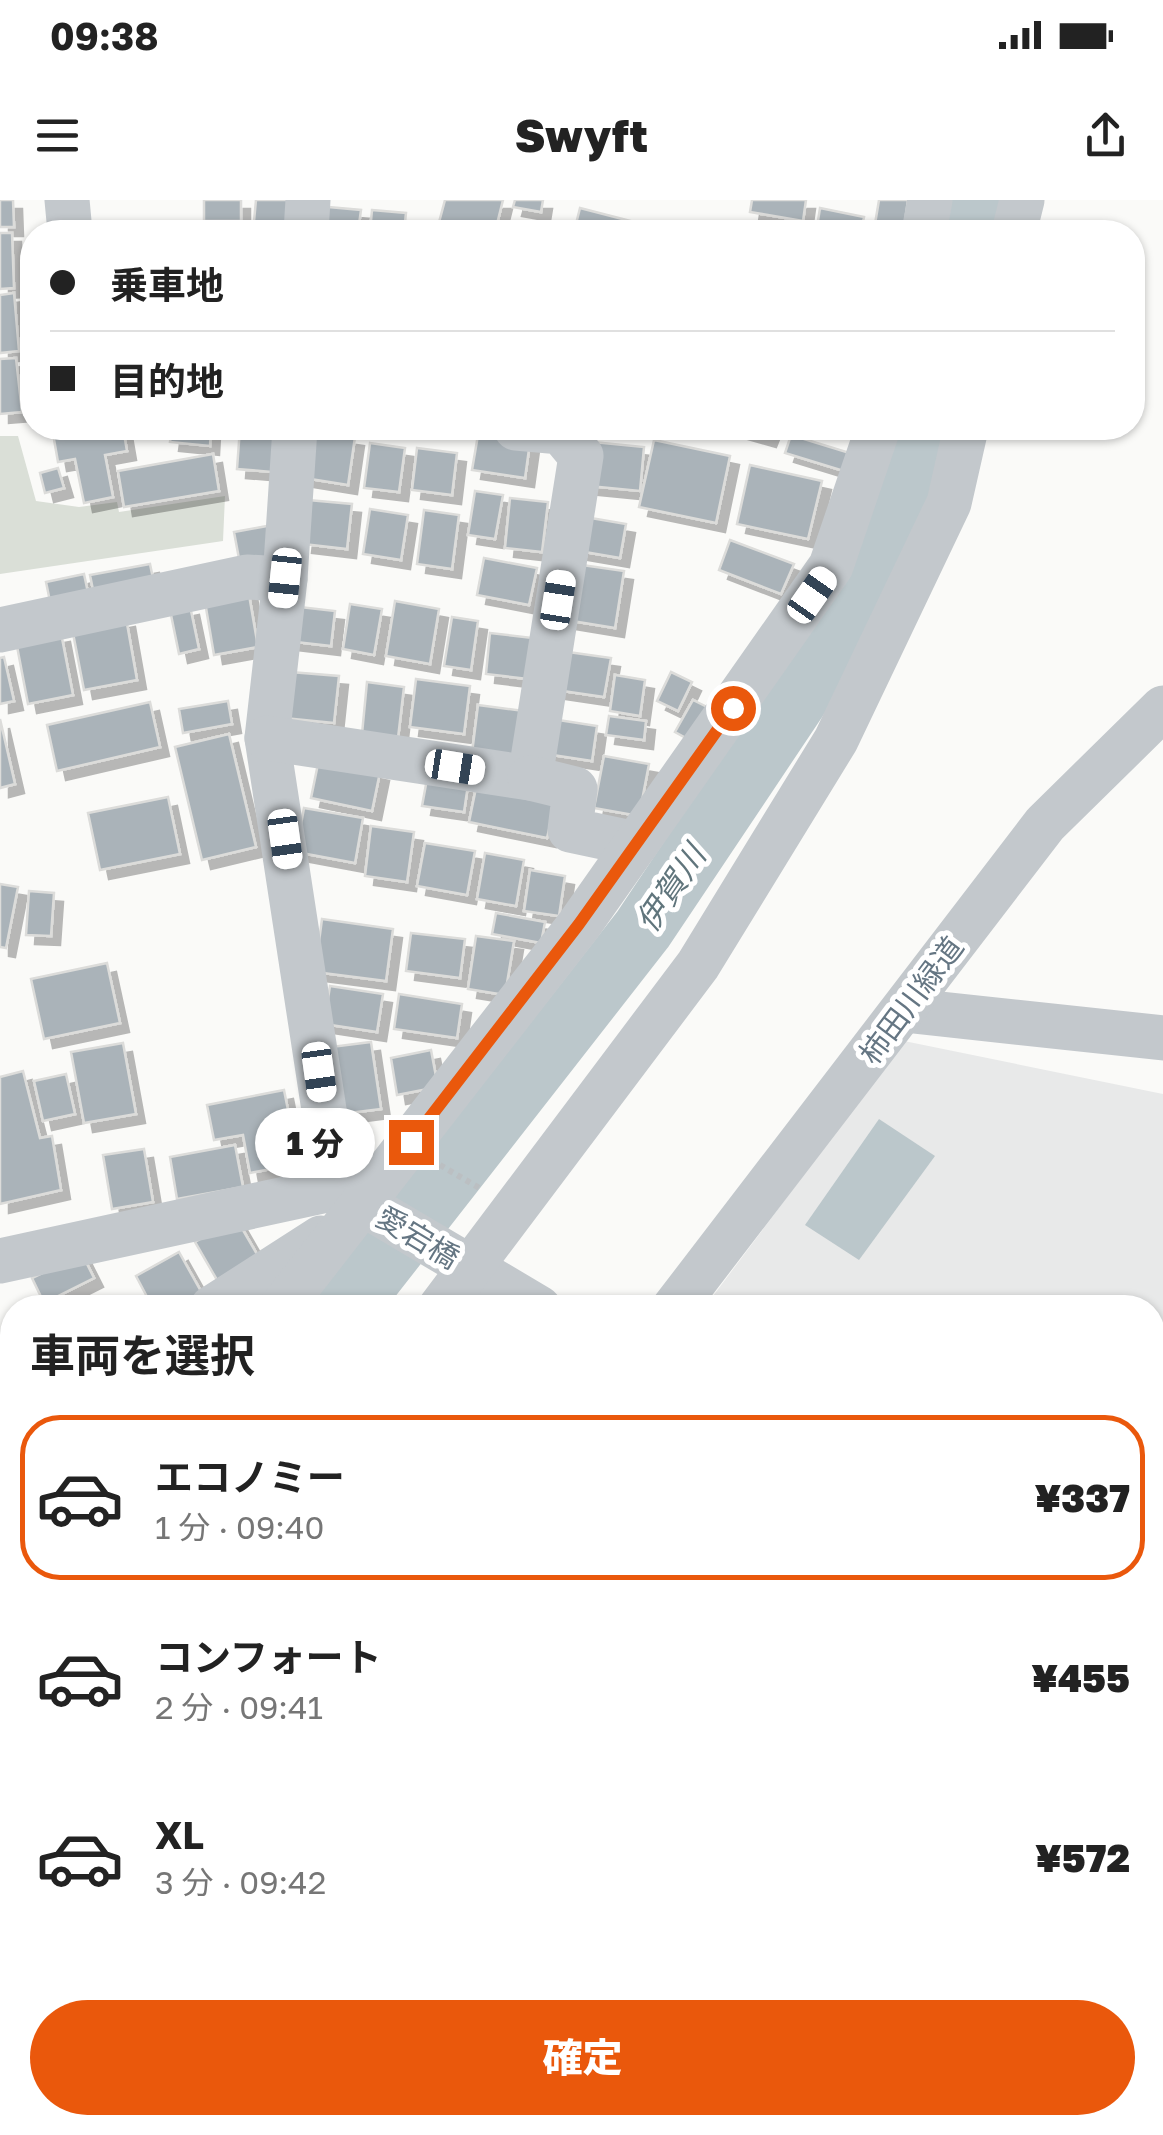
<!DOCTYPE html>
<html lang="ja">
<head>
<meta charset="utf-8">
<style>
  body { margin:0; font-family:"Golos Text","Noto Sans JP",sans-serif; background:#f6f6f6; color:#222; height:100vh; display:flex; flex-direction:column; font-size:38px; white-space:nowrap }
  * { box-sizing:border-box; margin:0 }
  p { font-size:32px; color:#767676 }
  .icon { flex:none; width:55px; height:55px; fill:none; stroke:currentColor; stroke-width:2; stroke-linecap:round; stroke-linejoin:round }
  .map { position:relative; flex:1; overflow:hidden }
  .sheet { position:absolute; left:0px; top:1095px; width:1165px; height:840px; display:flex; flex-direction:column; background:#fff; border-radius:40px 40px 0 0; box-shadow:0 2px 8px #0004 }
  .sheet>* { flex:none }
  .hud { position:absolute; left:20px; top:20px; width:1125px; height:220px; border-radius:40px; box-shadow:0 2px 8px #0004; display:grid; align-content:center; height:220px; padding:0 30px; background:#fff }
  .end { position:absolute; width:45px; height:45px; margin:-22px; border:12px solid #ea580c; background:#fff; box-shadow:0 0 0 5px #fff }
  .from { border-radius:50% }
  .bubble { position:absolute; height:70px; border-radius:35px; background:#fff; box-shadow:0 2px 8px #0004; font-size:32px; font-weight:800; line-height:70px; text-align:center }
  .car { position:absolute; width:30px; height:60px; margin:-30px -15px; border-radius:12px; box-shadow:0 0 8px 2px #0007; background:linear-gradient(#fff 24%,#345 0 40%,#fff 0 76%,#345 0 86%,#fff 0) }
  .hud b { display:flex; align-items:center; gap:35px; height:95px; font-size:38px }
  .hud b+b { border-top:2px solid #e0e0e0 }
  .hud i { width:25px; height:25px; background:#222 }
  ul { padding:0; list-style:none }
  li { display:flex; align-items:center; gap:30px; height:165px; margin:0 20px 15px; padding:0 10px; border:5px solid transparent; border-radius:40px }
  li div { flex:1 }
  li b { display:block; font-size:38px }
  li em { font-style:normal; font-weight:800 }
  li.current { border-color:#ea580c }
  li>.icon { width:90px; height:90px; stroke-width:1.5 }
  h2 { padding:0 30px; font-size:45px; line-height:120px }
  .action { display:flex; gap:20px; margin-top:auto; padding:20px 30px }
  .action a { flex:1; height:115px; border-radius:60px; background:#ea580c; color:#fff; font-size:40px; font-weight:800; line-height:115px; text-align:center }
  .status { display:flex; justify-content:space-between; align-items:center; height:70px; padding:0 50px; background:#fff; direction:ltr }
  .status svg { height:28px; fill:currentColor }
  header { display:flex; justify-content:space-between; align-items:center; height:130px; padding:0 30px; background:#fff; font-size:45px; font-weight:800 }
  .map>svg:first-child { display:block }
  .built { fill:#e8e9e9 }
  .green { fill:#dadfd7 }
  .water { fill:#bbc7cb }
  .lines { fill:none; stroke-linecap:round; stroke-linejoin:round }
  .river { stroke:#bbc7cb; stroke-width:62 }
  .building { fill:#aab3b9; stroke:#dcdcda; stroke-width:2.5; filter:url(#shadow) }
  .path { stroke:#bbbfc2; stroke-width:6; stroke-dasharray:5 5; stroke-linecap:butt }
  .minor { stroke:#c3c8cc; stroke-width:45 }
  .route { stroke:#ea580c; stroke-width:12 }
  .labels { text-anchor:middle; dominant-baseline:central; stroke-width:10; stroke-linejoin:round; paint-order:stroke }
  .street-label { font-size:30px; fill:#657683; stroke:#fff }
  .water-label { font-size:32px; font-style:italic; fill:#60757c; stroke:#fff }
</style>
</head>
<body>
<div class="status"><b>09:38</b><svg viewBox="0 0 49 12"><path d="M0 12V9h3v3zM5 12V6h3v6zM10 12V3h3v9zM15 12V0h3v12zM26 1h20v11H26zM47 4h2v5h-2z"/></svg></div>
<header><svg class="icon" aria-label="menu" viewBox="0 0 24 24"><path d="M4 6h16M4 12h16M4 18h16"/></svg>Swyft<svg class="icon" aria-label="share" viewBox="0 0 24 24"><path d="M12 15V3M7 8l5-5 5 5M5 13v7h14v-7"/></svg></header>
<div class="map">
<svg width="1163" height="1935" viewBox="0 0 1163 1935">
  <defs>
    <filter id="shadow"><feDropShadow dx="9" dy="9" stdDeviation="0" flood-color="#0004"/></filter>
  </defs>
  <rect width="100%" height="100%" fill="#fafaf8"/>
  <polygon class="built" points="904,841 1163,894 1163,1566 1153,1569 1152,1108 704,1108"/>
  <polygon class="green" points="0,236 18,236 36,301 79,307 117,302 119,312 225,296 223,341 0,374"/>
  <polygon class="water" points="879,919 935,956 859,1060 805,1025"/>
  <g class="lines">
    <g class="river">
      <polyline points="969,32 975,0"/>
      <polyline points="347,1108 643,729 827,454 900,313 925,228"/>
      <polyline points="0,1516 12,1504"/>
    </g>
  </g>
  <g class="building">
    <polygon points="0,0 13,0 14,27 0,27"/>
    <rect x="204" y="0" width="37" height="21"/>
    <polygon points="256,0 294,0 292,32 253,32"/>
    <polygon points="445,0 503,0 495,32 465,32 438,26"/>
    <polygon points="515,0 543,0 541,12 513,7"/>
    <polygon points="752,0 806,0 803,21 750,12"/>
    <polygon points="879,0 908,0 904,28 875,24"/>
    <polygon points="317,6 361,10 358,32 315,32"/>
    <polygon points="580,8 634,22 631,32 574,32"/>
    <polygon points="820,8 864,17 861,32 817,27"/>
    <polygon points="372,10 406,13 404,32 370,32"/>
    <polygon points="0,33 12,33 14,88 0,89"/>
    <polygon points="14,93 19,151 0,153 0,95"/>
    <polygon points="16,158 22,212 0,214 0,159"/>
    <polygon points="52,228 123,228 127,251 105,255 113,297 84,303 75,259 58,262"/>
    <polygon points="172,228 211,228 210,246 170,242"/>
    <polygon points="240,228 275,228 272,272 237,269"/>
    <polygon points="732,228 771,228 767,238"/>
    <polygon points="306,230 355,237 348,285 298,277"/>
    <polygon points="478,235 530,242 525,278 472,270"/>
    <polygon points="791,235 853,254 847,272 785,253"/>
    <polygon points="654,240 730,256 716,323 639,307"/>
    <polygon points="593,242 644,247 640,291 589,286"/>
    <polygon points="370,243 405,248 399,292 364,288"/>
    <polygon points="417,248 457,253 452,295 412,290"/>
    <polygon points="213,254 219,291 124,307 118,271"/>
    <polygon points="750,265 822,281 808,339 737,324"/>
    <polygon points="58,268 64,288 45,293 40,273"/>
    <polygon points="475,291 503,295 495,339 468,335"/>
    <polygon points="510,298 548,302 542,352 505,348"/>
    <polygon points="308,300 352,304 347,349 303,344"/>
    <polygon points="370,309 408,315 401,360 363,354"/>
    <polygon points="424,310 459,315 452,369 417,364"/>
    <polygon points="585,317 626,324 620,358 579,351"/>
    <polygon points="267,326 273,358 240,364 234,332"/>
    <polygon points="730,340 794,364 781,394 719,370"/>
    <polygon points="484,358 537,368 529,405 477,395"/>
    <polygon points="150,364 155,388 95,400 90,375"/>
    <polygon points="575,364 624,371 615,428 566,420"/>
    <polygon points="84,374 90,402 52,411 46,382"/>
    <polygon points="248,389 258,447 214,455 204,396"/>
    <polygon points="395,401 439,409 430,464 386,456"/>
    <polygon points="350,404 382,409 374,455 343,449"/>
    <polygon points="190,406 199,449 179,454 170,410"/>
    <polygon points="291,406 335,411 331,446 287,441"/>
    <polygon points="452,417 478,421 471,470 444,466"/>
    <polygon points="126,418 137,480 84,490 72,428"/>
    <polygon points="61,433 73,495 28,504 16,441"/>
    <polygon points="490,433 533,438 528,479 486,474"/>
    <polygon points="561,451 611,458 604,497 556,490"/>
    <polygon points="4,457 14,501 0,504 0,458"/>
    <polygon points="290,472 339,476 334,523 284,518"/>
    <polygon points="671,472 692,482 678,511 657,501"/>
    <polygon points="615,475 645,480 640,516 610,511"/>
    <polygon points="416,479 470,486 464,534 410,527"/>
    <polygon points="367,482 404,487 398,538 362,534"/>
    <polygon points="693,500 715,511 697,544 675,532"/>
    <polygon points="228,501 232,524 183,533 179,509"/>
    <polygon points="150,502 160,547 57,571 47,525"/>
    <polygon points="478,505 524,511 518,559 472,553"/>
    <polygon points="609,516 646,521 644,540 606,535"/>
    <polygon points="0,519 15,584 0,588"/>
    <polygon points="552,519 597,526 592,561 546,554"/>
    <polygon points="229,534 256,647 202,660 175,547"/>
    <polygon points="604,556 649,564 639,616 594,608"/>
    <polygon points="319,559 380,572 372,611 311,598"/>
    <polygon points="427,579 468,585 464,612 422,606"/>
    <polygon points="476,588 555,604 547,638 469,622"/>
    <polygon points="168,597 180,654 100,670 88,613"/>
    <polygon points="304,608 363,618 355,663 296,652"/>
    <polygon points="371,626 414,632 407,682 365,676"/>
    <polygon points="425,643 475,651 467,695 417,686"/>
    <polygon points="485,653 524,660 516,706 477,699"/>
    <polygon points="530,670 565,676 559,716 524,711"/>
    <polygon points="0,684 18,687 6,748 0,747"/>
    <polygon points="29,691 54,693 51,736 26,735"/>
    <polygon points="496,713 545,722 541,743 492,734"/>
    <polygon points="322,719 393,729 386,781 315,772"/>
    <polygon points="411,733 465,739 460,778 406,771"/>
    <polygon points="476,736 514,741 505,795 468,789"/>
    <polygon points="107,763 120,823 44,839 31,779"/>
    <polygon points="330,786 383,794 377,832 324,824"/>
    <polygon points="399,794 462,804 457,838 394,829"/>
    <polygon points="371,842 381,909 341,914 331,847"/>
    <polygon points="123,843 136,914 84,923 71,852"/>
    <polygon points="431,850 438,887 397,895 391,858"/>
    <polygon points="23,871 40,938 52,936 61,990 0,1004 0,877"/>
    <polygon points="66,874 75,914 43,921 34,881"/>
    <polygon points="284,890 291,925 277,929 286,966 250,973 243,935 214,940 207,905"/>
    <polygon points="235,945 243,987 177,999 170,957"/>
    <polygon points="144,949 153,1002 112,1009 103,955"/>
    <polygon points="236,1018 258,1056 217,1080 195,1042"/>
    <polygon points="179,1052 203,1095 180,1108 153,1108 136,1076"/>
    <polygon points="82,1054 94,1078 44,1103 32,1078"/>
    <polygon points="7,1259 12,1267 10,1316 0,1300 0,1263"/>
    <polygon points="1163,1285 1163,1343 1152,1346 1152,1288"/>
    <polygon points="1163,1421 1163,1487 1152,1490 1152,1424"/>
  </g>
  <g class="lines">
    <g class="path">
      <polyline points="440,965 481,989"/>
      <polyline points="0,1798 12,1816"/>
    </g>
    <g class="minor">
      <polyline points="67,0 70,32"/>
      <polyline points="306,32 308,0"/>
      <polyline points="924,32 930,0"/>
      <polyline points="1014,32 1022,0"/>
      <polyline points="295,228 285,379 267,538 336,988"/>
      <polyline points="0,430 247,377 285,379"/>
      <polyline points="267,538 530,578 581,256 561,232 516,228"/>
      <polyline points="530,578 575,589 570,630 636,644"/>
      <polyline points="904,810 1163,838"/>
      <polyline points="0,1061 336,988 539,1108"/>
      <polyline points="212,1108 321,1038"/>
      <polyline points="281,1108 579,725 831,366 878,228"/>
      <polyline points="440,1108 698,765 836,540 949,303 966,228"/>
      <polyline points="674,1108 1045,624 1163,508"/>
      <polyline points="0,1241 12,1233"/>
      <polyline points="0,1453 12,1440"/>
      <polyline points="0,1598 12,1587"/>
      <polyline points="1152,1631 1163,1628"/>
      <polyline points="43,1922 44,1935"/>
      <polyline points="111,1922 113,1935"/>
      <polyline points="951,1922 952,1935"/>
    </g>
  </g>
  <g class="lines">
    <polyline class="route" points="411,942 579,724 733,508"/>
  </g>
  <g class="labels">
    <g class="street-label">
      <text transform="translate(911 800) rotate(-53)">柿田川緑道</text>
      <text transform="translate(418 1037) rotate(31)">愛宕橋</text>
    </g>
    <g class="water-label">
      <text transform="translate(670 688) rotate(-56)">伊賀川</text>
    </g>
  </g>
</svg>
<i class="end from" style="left:733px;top:508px"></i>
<i class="end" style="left:411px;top:942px"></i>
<div class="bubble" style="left:255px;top:908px;width:120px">1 分</div>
<i class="car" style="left:285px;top:378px;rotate:186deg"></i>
<i class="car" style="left:812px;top:395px;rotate:35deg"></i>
<i class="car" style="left:558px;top:400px;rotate:9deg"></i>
<i class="car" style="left:455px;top:567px;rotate:99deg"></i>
<i class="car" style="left:285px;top:639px;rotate:172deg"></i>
<i class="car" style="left:319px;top:872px;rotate:172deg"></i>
<div class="hud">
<b><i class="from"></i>乗車地</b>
<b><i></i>目的地</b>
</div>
<section class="sheet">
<h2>車両を選択</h2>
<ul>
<li class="current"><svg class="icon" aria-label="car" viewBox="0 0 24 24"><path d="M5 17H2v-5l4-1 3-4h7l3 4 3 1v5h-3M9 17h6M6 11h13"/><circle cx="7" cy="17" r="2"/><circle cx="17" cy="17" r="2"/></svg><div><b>エコノミー</b><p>1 分 · 09:40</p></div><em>¥337</em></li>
<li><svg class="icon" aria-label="car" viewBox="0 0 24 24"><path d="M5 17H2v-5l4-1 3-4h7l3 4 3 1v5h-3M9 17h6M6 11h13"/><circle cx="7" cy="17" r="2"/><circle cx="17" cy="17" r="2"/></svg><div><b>コンフォート</b><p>2 分 · 09:41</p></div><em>¥455</em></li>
<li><svg class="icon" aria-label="car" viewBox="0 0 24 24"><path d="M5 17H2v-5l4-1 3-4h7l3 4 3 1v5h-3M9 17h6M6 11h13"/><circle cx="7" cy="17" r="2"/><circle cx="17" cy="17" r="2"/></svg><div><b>XL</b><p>3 分 · 09:42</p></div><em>¥572</em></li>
</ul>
<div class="action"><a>確定</a></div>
</section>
</div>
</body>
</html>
